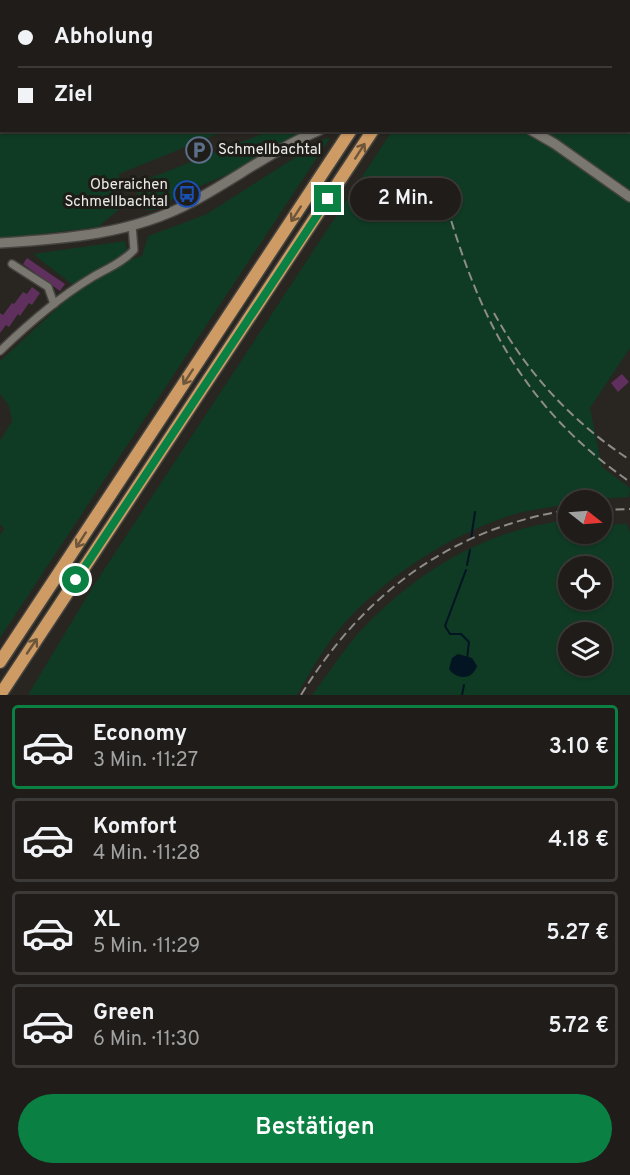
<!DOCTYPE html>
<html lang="de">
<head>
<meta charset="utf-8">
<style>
  body { margin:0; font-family:Overpass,sans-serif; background:#2c2926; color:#f1f3f6; height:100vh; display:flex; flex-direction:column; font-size:22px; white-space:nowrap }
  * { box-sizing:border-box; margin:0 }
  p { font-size:20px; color:#a1a1a2 }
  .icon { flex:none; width:33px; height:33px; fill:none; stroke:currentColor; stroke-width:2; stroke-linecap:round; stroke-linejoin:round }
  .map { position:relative; height:695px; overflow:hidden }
  .side { display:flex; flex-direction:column; background:#1f1c19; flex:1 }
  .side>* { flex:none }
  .top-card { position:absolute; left:0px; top:0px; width:630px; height:132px; box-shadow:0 2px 4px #0004,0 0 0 2px #3c3a38; display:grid; align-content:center; height:132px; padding:0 18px; background:#1f1c19 }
  .needle { width:39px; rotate:107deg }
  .controls { position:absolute; left:558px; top:490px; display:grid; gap:12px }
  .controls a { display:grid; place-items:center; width:54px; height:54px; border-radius:50%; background:#1f1c19; box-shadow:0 2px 4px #0004,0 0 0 2px #3c3a38; font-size:30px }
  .end { position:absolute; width:27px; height:27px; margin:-14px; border:8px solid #0b8043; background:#fff; box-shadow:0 0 0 3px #fff }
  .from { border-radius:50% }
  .bubble { position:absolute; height:42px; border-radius:21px; background:#1f1c19; box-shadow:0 2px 4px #0004,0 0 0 2px #3c3a38; font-size:20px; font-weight:600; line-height:42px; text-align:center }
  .top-card b { display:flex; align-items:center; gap:21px; height:57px; font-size:22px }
  .top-card b+b { border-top:2px solid #3c3a38 }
  .top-card i { width:15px; height:15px; background:#f1f3f6 }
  ul { padding:10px 0 0; list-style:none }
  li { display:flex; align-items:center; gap:18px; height:84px; margin:0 12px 9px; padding:0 6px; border:3px solid #3c3a38; border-radius:6px }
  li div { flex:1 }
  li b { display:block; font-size:22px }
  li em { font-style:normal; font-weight:600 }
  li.current { border-color:#0b8043 }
  li>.icon { width:54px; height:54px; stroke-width:1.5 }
  .action { display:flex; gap:12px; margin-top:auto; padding:12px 18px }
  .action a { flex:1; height:69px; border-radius:36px; background:#0b8043; color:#fff; font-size:24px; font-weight:600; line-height:69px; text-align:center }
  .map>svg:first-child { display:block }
  .green { fill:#0f3a23; fill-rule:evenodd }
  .water { fill:#031422 }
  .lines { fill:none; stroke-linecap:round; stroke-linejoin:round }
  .stream { stroke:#031422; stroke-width:2 }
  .building { fill:#5f2f5d }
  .street-casing { stroke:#464440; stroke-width:10 }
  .secondary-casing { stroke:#464440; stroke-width:12 }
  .highway-casing { stroke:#464440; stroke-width:15 }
  .street { stroke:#7a7771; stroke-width:7 }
  .secondary { stroke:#7a7771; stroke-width:9 }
  .highway { stroke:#ce9b64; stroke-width:12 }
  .rail { stroke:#8e8c88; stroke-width:2; stroke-dasharray:9 4.5; stroke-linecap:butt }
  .oneway { stroke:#6e563a }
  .route { stroke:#0b8043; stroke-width:8 }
  .labels { text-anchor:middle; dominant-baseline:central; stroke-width:6; stroke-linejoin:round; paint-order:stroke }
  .poi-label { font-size:15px; fill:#eeece9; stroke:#1f1d18; text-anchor:start }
</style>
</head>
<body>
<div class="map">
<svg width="630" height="695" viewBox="0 0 630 695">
  <rect width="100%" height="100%" fill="#292621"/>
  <g class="green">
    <polygon points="0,0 410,0 2,2 2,130 225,131 119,174 123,206 98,227 0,239"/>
    <path d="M481 0H630V348L590 408 602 467 630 488 629 497 568 501V504C554 507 538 509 523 512 459 529 386 575 342 626 324 647 311 671 297 695H28L92 588 392 131 628 130V2L480 1Z"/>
    <polygon points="269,131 303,131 229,174 181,194 155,210 145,210 138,194 140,182"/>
    <polygon points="330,138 0,638 0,535 4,529 0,524 0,441 12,421 9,406 0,394 0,361 78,289 33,254 125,241 129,260 142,256 148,236 205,215 324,139"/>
    <path d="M568 520V534H602V525L627 524 630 533V695H312C327 676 340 654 356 636 413 573 483 530 568 520ZM568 567H602V600H568ZM568 633H602V666H568Z"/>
  </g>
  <path class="water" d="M458 654 472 658 477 666C473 679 458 681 449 669L452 658Z"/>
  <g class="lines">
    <g class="stream">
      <polyline points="471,539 475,512"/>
      <polyline points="467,565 470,550"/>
      <polyline points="466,570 445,626 450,634 461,634 469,642 467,659"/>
      <polyline points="462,695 464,685"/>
    </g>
  </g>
  <g class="building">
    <polygon points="27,258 65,284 60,291 23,264"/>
    <polygon points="32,287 40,293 32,305 29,303 20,316 18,314 9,327 6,325 0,333 0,313 3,315 12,303 14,304 23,292 27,294"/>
    <polygon points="622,374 629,382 618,392 611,383"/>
  </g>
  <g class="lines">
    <g class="street-casing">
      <g id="street">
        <polyline points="12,264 48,287 54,304"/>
        <path d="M0 351C28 324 58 298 91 278 106 269 122 263 134 250L132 225"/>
      </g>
    </g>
    <g class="secondary-casing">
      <g id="secondary">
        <polyline points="531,130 555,144 630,197"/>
        <path d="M0 243C65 239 133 234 192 202 235 179 274 149 320 130"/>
      </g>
    </g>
    <g class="highway-casing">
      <g id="highway">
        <polyline points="436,2 437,0"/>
        <polyline points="458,2 459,0"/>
        <polyline points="0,662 351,130"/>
        <polyline points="0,695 373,130"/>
      </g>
    </g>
    <use href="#street" class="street"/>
    <use href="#secondary" class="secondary"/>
    <use href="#highway" class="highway"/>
    <g class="rail">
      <path d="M440 182C475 310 518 404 630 482"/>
      <path d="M494 313C527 373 572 422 630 460"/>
      <polyline points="602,510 630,509"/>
      <path d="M301 695C363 594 450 529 568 510"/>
    </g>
  </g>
  <defs><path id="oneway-shaft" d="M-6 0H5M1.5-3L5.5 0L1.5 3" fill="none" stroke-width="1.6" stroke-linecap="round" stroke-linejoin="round" transform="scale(1.5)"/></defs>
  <g class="oneway">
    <use href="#oneway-shaft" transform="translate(360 151) rotate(-57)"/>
    <use href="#oneway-shaft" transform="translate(296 214) rotate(123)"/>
    <use href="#oneway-shaft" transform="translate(188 377) rotate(123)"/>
    <use href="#oneway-shaft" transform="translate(81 540) rotate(123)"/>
    <use href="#oneway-shaft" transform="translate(32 646) rotate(-56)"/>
  </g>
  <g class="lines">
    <polyline class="route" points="76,580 328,199"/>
  </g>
  <defs>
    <g id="parking-ring" transform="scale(1.35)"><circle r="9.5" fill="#1f1d18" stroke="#5c6f8a" stroke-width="1.5"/><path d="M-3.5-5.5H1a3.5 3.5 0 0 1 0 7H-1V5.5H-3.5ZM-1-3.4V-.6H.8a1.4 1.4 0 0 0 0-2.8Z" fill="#5c6f8a"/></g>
    <g id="bus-ring" transform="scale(1.35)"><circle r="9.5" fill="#1f1d18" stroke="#1a4fb4" stroke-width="1.5"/><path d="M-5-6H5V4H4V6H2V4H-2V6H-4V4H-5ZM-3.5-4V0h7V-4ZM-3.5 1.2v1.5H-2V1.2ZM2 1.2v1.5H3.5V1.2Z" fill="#1a4fb4"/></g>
  </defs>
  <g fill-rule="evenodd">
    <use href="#parking-ring" x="199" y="150"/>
    <use href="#bus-ring" x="187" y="194"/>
  </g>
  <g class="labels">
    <g class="poi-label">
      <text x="218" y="150">Schmellbachtal</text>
      <text x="168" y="185" text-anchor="end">Oberaichen<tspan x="168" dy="17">Schmellbachtal</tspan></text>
    </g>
  </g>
</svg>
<div class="controls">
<a><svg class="needle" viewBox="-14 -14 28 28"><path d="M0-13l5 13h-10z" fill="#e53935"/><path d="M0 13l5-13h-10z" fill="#a1a1a2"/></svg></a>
<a><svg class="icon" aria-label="locate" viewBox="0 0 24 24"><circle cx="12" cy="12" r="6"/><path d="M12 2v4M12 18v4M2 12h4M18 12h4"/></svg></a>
<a><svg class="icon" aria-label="layers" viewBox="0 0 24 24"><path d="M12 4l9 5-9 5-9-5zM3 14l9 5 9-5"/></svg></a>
</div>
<i class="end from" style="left:76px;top:580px"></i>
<i class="end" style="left:328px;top:199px"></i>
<div class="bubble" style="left:350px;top:178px;width:111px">2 Min.</div>
<div class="top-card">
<b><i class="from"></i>Abholung</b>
<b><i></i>Ziel</b>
</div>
</div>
<section class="side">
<ul>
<li class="current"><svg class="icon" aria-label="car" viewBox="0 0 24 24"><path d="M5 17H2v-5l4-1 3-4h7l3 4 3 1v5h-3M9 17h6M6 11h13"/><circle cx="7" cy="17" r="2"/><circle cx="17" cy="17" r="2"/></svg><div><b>Economy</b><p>3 Min. · 11:27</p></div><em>3.10 €</em></li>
<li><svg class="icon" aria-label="car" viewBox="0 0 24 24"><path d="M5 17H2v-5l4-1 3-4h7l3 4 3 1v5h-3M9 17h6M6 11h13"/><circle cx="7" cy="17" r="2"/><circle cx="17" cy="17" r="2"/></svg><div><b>Komfort</b><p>4 Min. · 11:28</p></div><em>4.18 €</em></li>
<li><svg class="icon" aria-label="car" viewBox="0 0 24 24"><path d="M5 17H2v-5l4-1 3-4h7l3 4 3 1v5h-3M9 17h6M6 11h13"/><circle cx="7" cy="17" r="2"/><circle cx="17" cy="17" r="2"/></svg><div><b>XL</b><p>5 Min. · 11:29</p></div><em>5.27 €</em></li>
<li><svg class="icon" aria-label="car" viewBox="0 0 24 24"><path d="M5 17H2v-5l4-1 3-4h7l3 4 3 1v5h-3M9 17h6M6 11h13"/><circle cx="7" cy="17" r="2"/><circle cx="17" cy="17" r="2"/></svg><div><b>Green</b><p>6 Min. · 11:30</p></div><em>5.72 €</em></li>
</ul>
<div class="action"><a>Bestätigen</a></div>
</section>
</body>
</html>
